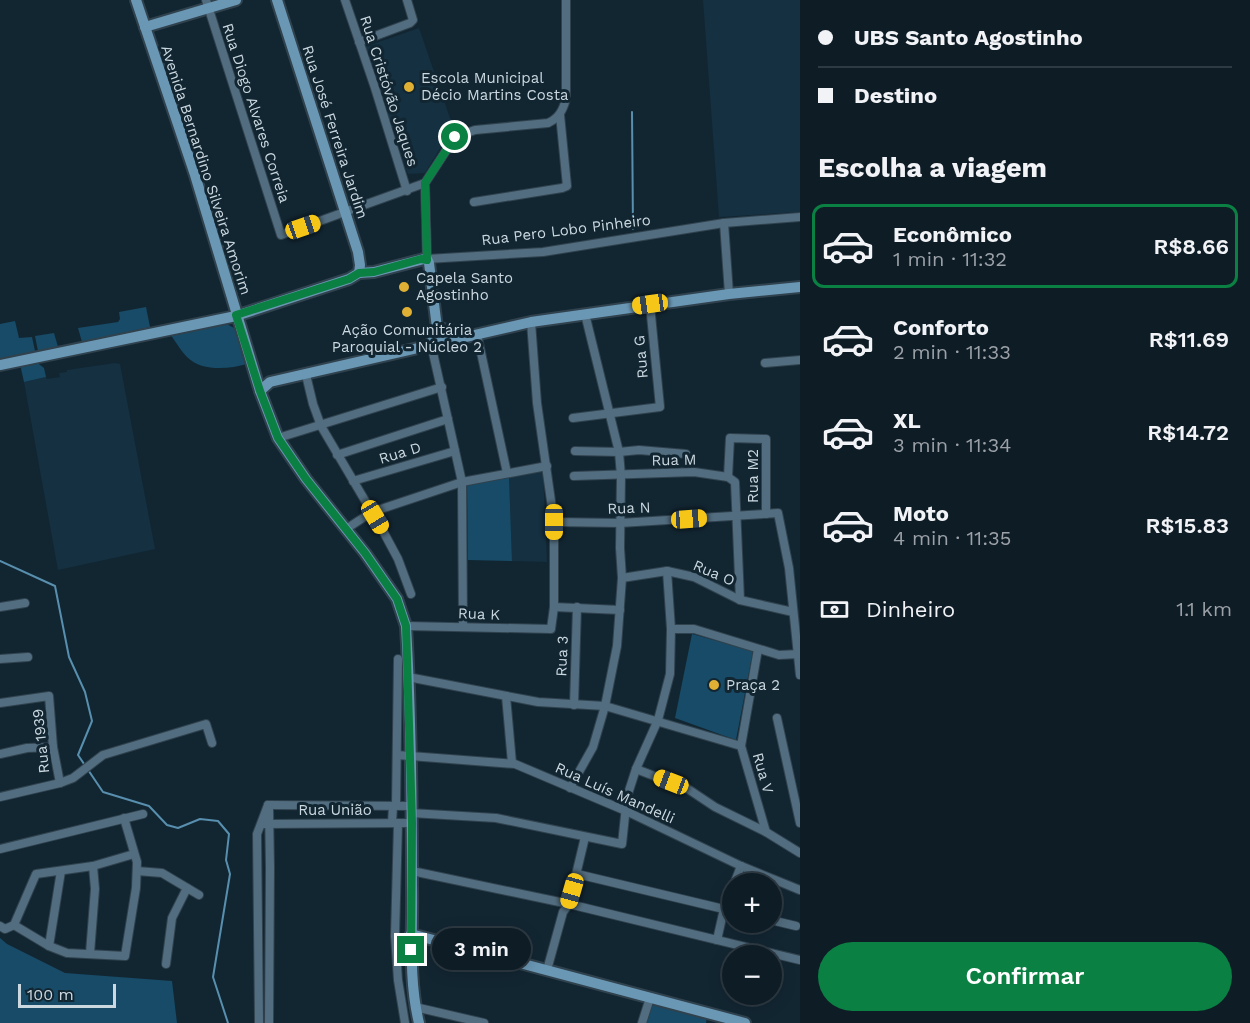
<!DOCTYPE html>
<html lang="pt">
<head>
<meta charset="utf-8">
<style>
  body { margin:0; font-family:"Work Sans",sans-serif; background:#17252e; color:#f1f3f6; height:100vh; display:flex; flex-direction:column; font-size:22px; white-space:nowrap }
  * { box-sizing:border-box; margin:0 }
  p { font-size:20px; color:#9ba1a7 }
  .icon { flex:none; width:33px; height:33px; fill:none; stroke:currentColor; stroke-width:2; stroke-linecap:round; stroke-linejoin:round }
  .map { position:relative; flex:1; overflow:hidden }
  .side { display:flex; flex-direction:column; background:#0e1c26; width:450px }
  .side>* { flex:none }
  .guide { display:grid; align-content:center; height:132px; padding:0 18px; background:#0e1c26 }
  .tools { position:absolute; left:722px; top:873px; display:grid; gap:12px }
  .tools a { display:grid; place-items:center; width:60px; height:60px; border-radius:50%; background:#0e1c26; box-shadow:0 3px 15px #0003,0 0 0 2px #2e3a43; font-size:30px }
  .scale { position:absolute; left:18px; bottom:15px; width:98px; box-sizing:border-box; padding-left:6px; border:3px solid #cbd8e0; border-top:0; font-size:16px; line-height:21px; white-space:nowrap; color:#cbd8e0; -webkit-text-stroke:4px #122632; paint-order:stroke }
  .end { position:absolute; width:27px; height:27px; margin:-14px; border:8px solid #0b8043; background:#fff; box-shadow:0 0 0 3px #fff }
  .from { border-radius:50% }
  .bubble { position:absolute; height:42px; border-radius:21px; background:#0e1c26; box-shadow:0 3px 15px #0003,0 0 0 2px #2e3a43; font-size:20px; font-weight:600; line-height:42px; text-align:center }
  .car { position:absolute; width:18px; height:36px; margin:-18px -9px; border-radius:8px; box-shadow:0 0 4px 2px #0007; background:linear-gradient(#f5c518 24%,#345 0 40%,#f5c518 0 76%,#345 0 86%,#f5c518 0) }
  .guide b { display:flex; align-items:center; gap:21px; height:57px; font-size:22px }
  .guide b+b { border-top:2px solid #2e3a43 }
  .guide i { width:15px; height:15px; background:#f1f3f6 }
  ul { padding:0; list-style:none }
  li { display:flex; align-items:center; gap:18px; height:84px; margin:0 12px 9px; padding:0 6px; border:3px solid transparent; border-radius:12px }
  li div { flex:1 }
  li b { display:block; font-size:22px }
  li em { font-style:normal; font-weight:600 }
  li.on { border-color:#0b8043 }
  li>.icon { width:54px; height:54px; stroke-width:1.5 }
  h2 { padding:0 18px; font-size:27px; line-height:72px }
  .pay { display:flex; align-items:center; gap:15px; height:66px; padding:0 18px; font-size:22px }
  .pay p { margin-inline-start:auto }
  .action { display:flex; gap:12px; margin-top:auto; padding:12px 18px }
  .action a { flex:1; height:69px; border-radius:36px; background:#0b8043; color:#fff; font-size:24px; font-weight:600; line-height:69px; text-align:center }
  main { display:flex; flex:1; min-height:0 }
  .map>svg:first-child { display:block }
  .built { fill:#153041 }
  .green { fill:#174b67 }
  .lines { fill:none; stroke-linecap:round; stroke-linejoin:round }
  .stream { stroke:#588fae; stroke-width:2 }
  .street-casing { stroke:#30424e; stroke-width:10 }
  .secondary-casing { stroke:#30424e; stroke-width:14 }
  .street { stroke:#526d7f; stroke-width:8 }
  .secondary { stroke:#6a97b4; stroke-width:10 }
  .route { stroke:#0b8043; stroke-width:8 }
  .poi-dot { fill:#dfb034; stroke:#122632; stroke-width:2 }
  .labels { text-anchor:middle; dominant-baseline:central; stroke-width:6; stroke-linejoin:round; paint-order:stroke }
  .poi-label { font-size:15px; fill:#cbd8e0; stroke:#122632; text-anchor:start }
  .street-label { font-size:15px; fill:#cbd8e0; stroke:#122632 }
</style>
</head>
<body>
<main>
<div class="map">
<svg width="800" height="1023" viewBox="0 0 800 1023">
  <rect width="100%" height="100%" fill="#122632"/>
  <g class="built">
    <polygon points="703,0 800,0 800,212 719,217"/>
    <polygon points="419,28 453,127 425,173 408,174 364,47"/>
    <polygon points="115,363 120,364 155,549 58,570 24,382 46,377 47,379 60,377 59,373 67,372 67,370"/>
    <polygon points="543,470 547,562 512,561 509,477"/>
  </g>
  <g class="green">
    <polygon points="146,307 150,327 82,342 78,328 118,322 120,319 119,312"/>
    <polygon points="15,321 19,338 32,337 35,351 0,360 0,324"/>
    <path d="M225 323 234 328 247 364C229 369 202 372 187 357 181 351 176 342 170 334Z"/>
    <polygon points="54,333 58,347 38,351 35,336"/>
    <polygon points="35,361 44,368 46,377 24,382 20,364"/>
    <polygon points="509,477 512,561 468,560 467,485"/>
    <polygon points="692,634 753,651 736,740 675,718"/>
    <polygon points="0,938 7,944 65,973 172,981 177,1023 0,1023"/>
    <polygon points="652,1002 707,1017 706,1023 646,1023"/>
  </g>
  <g class="lines">
    <g class="stream">
      <polyline points="632,112 633,229"/>
      <polyline points="0,561 55,586 69,657 85,692 92,721 78,755 103,792 149,806 167,825 178,828 200,819 218,821 229,834 226,860 230,874 213,977 228,1023"/>
    </g>
    <g class="street-casing">
      <g id="street">
        <polyline points="206,0 281,235 425,183"/>
        <polyline points="345,0 375,88 407,191"/>
        <path d="M566 0V99C563 110 559 118 548 123L475 130 455 137 425 183 427 259 543 252 724 223 800 217"/>
        <polyline points="359,42 410,23 413,20 407,0"/>
        <polyline points="474,202 562,188 567,186 560,115"/>
        <polyline points="724,223 729,294"/>
        <polyline points="477,334 507,473"/>
        <polyline points="431,344 462,482 463,626"/>
        <polyline points="765,363 800,360"/>
        <polyline points="306,375 313,404 321,426 383,531 398,559 411,594"/>
        <polyline points="573,418 660,407 650,305"/>
        <polyline points="278,438 442,387"/>
        <polyline points="575,451 619,452 639,450 686,454"/>
        <polyline points="337,455 448,419"/>
        <polyline points="574,476 694,472 728,477 735,482 740,600"/>
        <polyline points="728,477 730,438 766,439 766,514"/>
        <polyline points="353,481 455,451"/>
        <polyline points="554,522 620,523 778,513 789,568 800,675"/>
        <polyline points="346,529 372,512 462,482 547,466"/>
        <polyline points="622,578 667,571 694,577 740,600 793,612"/>
        <polyline points="0,607 25,603"/>
        <polyline points="554,607 620,610"/>
        <polyline points="406,626 551,629 554,607 554,522 537,403 531,322"/>
        <polyline points="671,629 694,629 779,655 800,654"/>
        <polyline points="758,649 741,746 766,832"/>
        <polyline points="0,659 28,657"/>
        <polyline points="408,677 538,702 605,706 741,746"/>
        <polyline points="506,696 512,763"/>
        <polyline points="0,703 49,696 53,747 60,783"/>
        <polyline points="574,705 577,607"/>
        <polyline points="777,718 800,823"/>
        <polyline points="0,754 27,748 53,747"/>
        <polyline points="397,755 515,764 626,811 741,866 800,890"/>
        <polyline points="636,769 688,789 715,807 766,832 800,853"/>
        <polyline points="570,788 593,747 605,706 617,646 622,578 620,548 621,476 619,452 585,314"/>
        <polyline points="0,797 60,783 73,778 103,755 206,724 212,743"/>
        <polyline points="268,805 411,806"/>
        <polyline points="396,806 398,659"/>
        <polyline points="269,807 270,868 269,1023"/>
        <polyline points="411,813 496,818 622,844 627,797 636,769 658,720 670,674 671,629 667,571"/>
        <polyline points="392,823 393,806"/>
        <polyline points="398,823 395,936 398,980 405,1023"/>
        <polyline points="264,824 412,823"/>
        <polyline points="0,849 143,814"/>
        <polyline points="137,871 162,873 199,895"/>
        <polyline points="412,871 569,904 800,960"/>
        <polyline points="577,874 732,911"/>
        <polyline points="734,884 741,866"/>
        <polyline points="771,920 796,926"/>
        <polyline points="14,925 49,946 67,953 125,956 136,888 137,862 124,818"/>
        <polyline points="0,926 5,929 14,925 36,874 93,866 134,854"/>
        <polyline points="717,940 724,909 732,889"/>
        <polyline points="49,946 61,871"/>
        <polyline points="90,953 95,889 93,866"/>
        <polyline points="166,964 172,918 187,888"/>
        <polyline points="547,970 563,912 569,904 585,837"/>
        <polyline points="415,1007 484,1023"/>
        <polyline points="259,1023 257,834 268,805"/>
        <polyline points="642,1023 650,998"/>
      </g>
    </g>
    <g class="secondary-casing">
      <g id="secondary">
        <path d="M136 0 195 175 260 391 278 438 306 479 365 553 397 599 406 626C411 712 412 800 412 886 413 933 408 978 419 1023"/>
        <polyline points="277,0 358,252 360,265 359,273"/>
        <polyline points="145,27 236,0"/>
        <polyline points="437,328 466,333"/>
        <polyline points="0,365 236,316 349,279 359,273 374,272 424,259 427,259 429,263 437,328 431,344"/>
        <polyline points="260,391 270,382 531,322 729,294 800,287"/>
        <polyline points="411,934 745,1023"/>
      </g>
    </g>
    <use href="#street" class="street"/>
    <use href="#secondary" class="secondary"/>
  </g>
  <g class="lines">
    <polyline class="route" points="411,950 412,823 406,626 397,599 365,553 306,479 278,438 260,391 236,315 349,279 359,273 374,272 421,259 427,260 425,183 455,137"/>
  </g>
  <g class="poi-dot">
    <circle cx="409" cy="87" r="6"/>
    <circle cx="404" cy="287" r="6"/>
    <circle cx="407" cy="312" r="6"/>
    <circle cx="714" cy="685" r="6"/>
  </g>
  <g class="labels">
    <g class="poi-label">
      <text x="421" y="78">Escola Municipal<tspan x="421" dy="17">Décio Martins Costa</tspan></text>
      <text x="416" y="278">Capela Santo<tspan x="416" dy="17">Agostinho</tspan></text>
      <text x="407" y="330" text-anchor="middle">Ação Comunitária<tspan x="407" dy="17">Paroquial - Núcleo 2</tspan></text>
      <text x="726" y="685">Praça 2</text>
    </g>
    <g class="street-label">
      <text transform="translate(389 91) rotate(72)">Rua Cristóvão Jaques</text>
      <text transform="translate(256 113) rotate(72)">Rua Diogo Alvares Correia</text>
      <text transform="translate(335 132) rotate(72)">Rua José Ferreira Jardim</text>
      <text transform="translate(206 170) rotate(72)">Avenida Bernardino Silveira Amorim</text>
      <text transform="translate(566 230) rotate(-7)">Rua Pero Lobo Pinheiro</text>
      <text transform="translate(641 357) rotate(-95)">Rua G</text>
      <text transform="translate(400 453) rotate(-17)">Rua D</text>
      <text transform="translate(674 460) rotate(-1)">Rua M</text>
      <text transform="translate(753 476) rotate(-90)">Rua M2</text>
      <text transform="translate(629 508) rotate(-2)">Rua N</text>
      <text transform="translate(714 573) rotate(23)">Rua O</text>
      <text transform="translate(479 614) rotate(2)">Rua K</text>
      <text transform="translate(562 656) rotate(-88)">Rua 3</text>
      <text transform="translate(41 741) rotate(-96)">Rua 1939</text>
      <text transform="translate(763 773) rotate(74)">Rua V</text>
      <text transform="translate(615 793) rotate(24)">Rua Luís Mandelli</text>
      <text x="335" y="810">Rua União</text>
    </g>
  </g>
</svg>
<div class="tools">
<a>+</a>
<a>−</a>
</div>
<div class="scale">100 m</div>
<i class="end from" style="left:455px;top:137px"></i>
<i class="end" style="left:411px;top:950px"></i>
<div class="bubble" style="left:432px;top:928px;width:99px">3 min</div>
<i class="car" style="left:303px;top:227px;rotate:71deg"></i>
<i class="car" style="left:650px;top:304px;rotate:262deg"></i>
<i class="car" style="left:375px;top:517px;rotate:149deg"></i>
<i class="car" style="left:689px;top:519px;rotate:86deg"></i>
<i class="car" style="left:554px;top:522px;rotate:180deg"></i>
<i class="car" style="left:671px;top:782px;rotate:291deg"></i>
<i class="car" style="left:572px;top:891px;rotate:196deg"></i>
</div>
<section class="side">
<div class="guide">
<b><i class="from"></i>UBS Santo Agostinho</b>
<b><i></i>Destino</b>
</div>
<h2>Escolha a viagem</h2>
<ul>
<li class="on"><svg class="icon" aria-label="car" viewBox="0 0 24 24"><path d="M5 17H2v-5l4-1 3-4h7l3 4 3 1v5h-3M9 17h6M6 11h13"/><circle cx="7" cy="17" r="2"/><circle cx="17" cy="17" r="2"/></svg><div><b>Econômico</b><p>1 min · 11:32</p></div><em>R$8.66</em></li>
<li><svg class="icon" aria-label="car" viewBox="0 0 24 24"><path d="M5 17H2v-5l4-1 3-4h7l3 4 3 1v5h-3M9 17h6M6 11h13"/><circle cx="7" cy="17" r="2"/><circle cx="17" cy="17" r="2"/></svg><div><b>Conforto</b><p>2 min · 11:33</p></div><em>R$11.69</em></li>
<li><svg class="icon" aria-label="car" viewBox="0 0 24 24"><path d="M5 17H2v-5l4-1 3-4h7l3 4 3 1v5h-3M9 17h6M6 11h13"/><circle cx="7" cy="17" r="2"/><circle cx="17" cy="17" r="2"/></svg><div><b>XL</b><p>3 min · 11:34</p></div><em>R$14.72</em></li>
<li><svg class="icon" aria-label="car" viewBox="0 0 24 24"><path d="M5 17H2v-5l4-1 3-4h7l3 4 3 1v5h-3M9 17h6M6 11h13"/><circle cx="7" cy="17" r="2"/><circle cx="17" cy="17" r="2"/></svg><div><b>Moto</b><p>4 min · 11:35</p></div><em>R$15.83</em></li>
</ul>
<div class="pay"><svg class="icon" aria-label="cash" viewBox="0 0 24 24"><path d="M3 7h18v10H3z"/><circle cx="12" cy="12" r="2"/></svg>Dinheiro<p>1.1 km</p></div>
<div class="action"><a>Confirmar</a></div>
</section>
</main>
</body>
</html>
